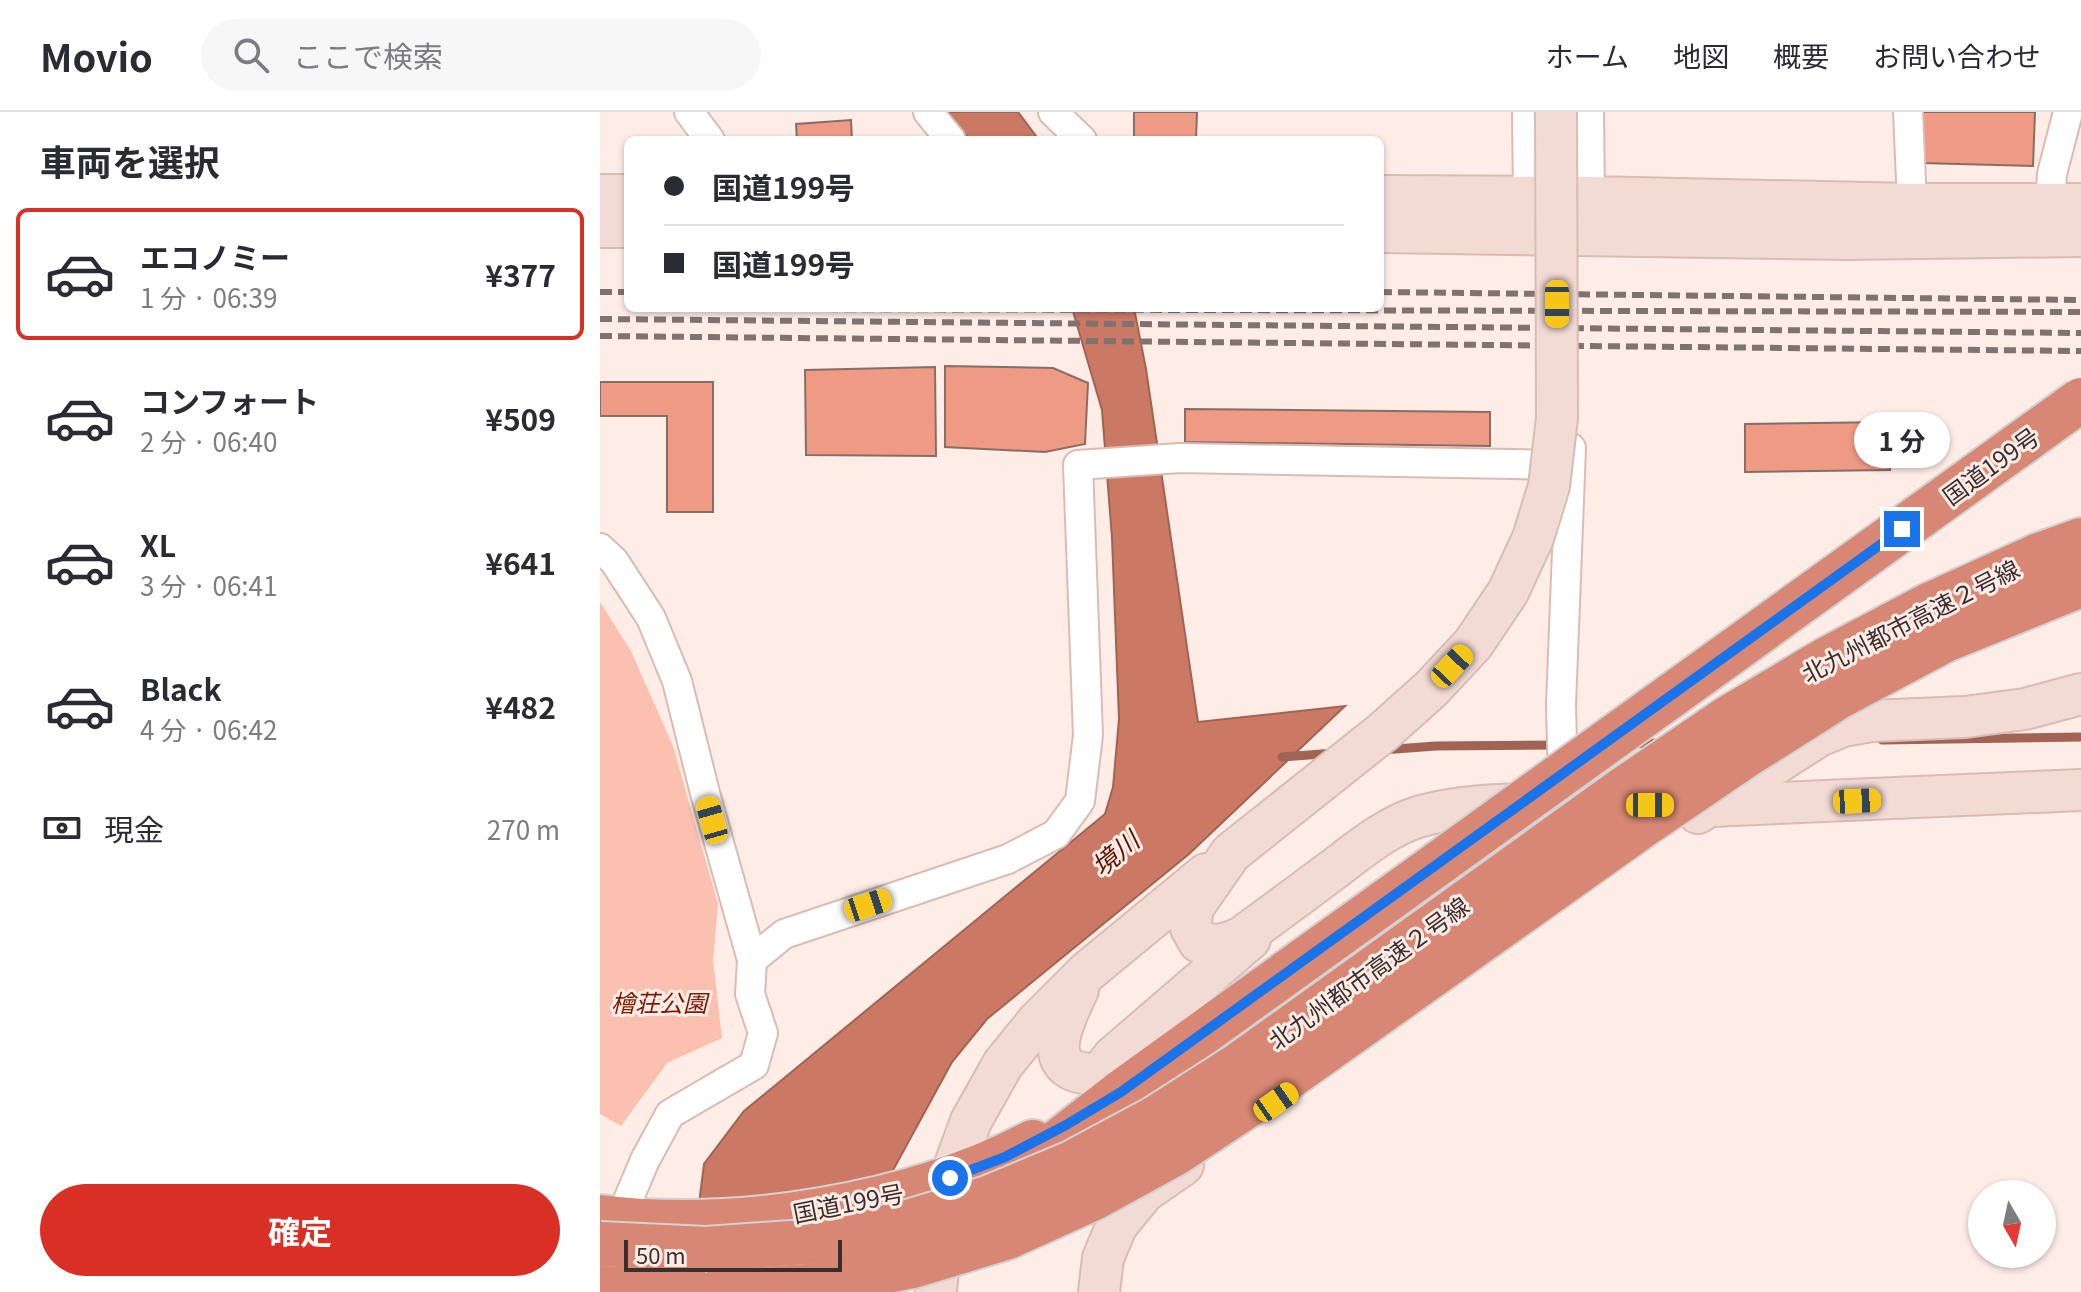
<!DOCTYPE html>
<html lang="ja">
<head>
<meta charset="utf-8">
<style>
  body { margin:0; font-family:Georgia,"Noto Sans JP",serif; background:#f7f7f7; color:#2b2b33; height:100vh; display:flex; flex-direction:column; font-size:30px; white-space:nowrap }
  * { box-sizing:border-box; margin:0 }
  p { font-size:26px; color:#7c7c81 }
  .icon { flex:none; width:44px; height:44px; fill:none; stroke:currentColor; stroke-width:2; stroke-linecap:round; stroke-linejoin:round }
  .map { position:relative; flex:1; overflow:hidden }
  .panel { display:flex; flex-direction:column; background:#fff; width:600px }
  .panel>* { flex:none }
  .guide { position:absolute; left:24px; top:24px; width:760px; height:176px; border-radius:12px; box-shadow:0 2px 6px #0004; display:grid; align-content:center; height:176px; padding:0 40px; background:#fff }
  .needle { width:52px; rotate:171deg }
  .tools { position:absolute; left:1368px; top:1068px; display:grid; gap:16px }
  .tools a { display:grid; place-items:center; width:88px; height:88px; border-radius:50%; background:#fff; box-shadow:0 2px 6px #0004; font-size:40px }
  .scale { position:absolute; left:24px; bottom:20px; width:218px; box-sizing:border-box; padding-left:8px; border:4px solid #3b2f2d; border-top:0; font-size:22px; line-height:28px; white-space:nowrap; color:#3b2f2d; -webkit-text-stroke:6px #feece7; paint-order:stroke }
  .end { position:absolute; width:36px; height:36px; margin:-18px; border:10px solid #1a73e8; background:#fff; box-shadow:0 0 0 4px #fff }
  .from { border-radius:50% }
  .bubble { position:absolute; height:56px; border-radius:28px; background:#fff; box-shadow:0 2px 6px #0004; font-size:26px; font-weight:700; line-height:56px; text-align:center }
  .car { position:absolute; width:24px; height:48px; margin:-24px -12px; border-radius:10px; box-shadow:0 0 6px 2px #0007; background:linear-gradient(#f5c518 24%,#345 0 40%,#f5c518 0 76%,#345 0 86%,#f5c518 0) }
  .guide b { display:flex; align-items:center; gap:28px; height:76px; font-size:30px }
  .guide b+b { border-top:2px solid #e1e1e2 }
  .guide i { width:20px; height:20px; background:#2b2b33 }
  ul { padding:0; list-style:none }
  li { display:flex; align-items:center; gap:24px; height:132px; margin:0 16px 12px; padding:0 24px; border:4px solid transparent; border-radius:12px }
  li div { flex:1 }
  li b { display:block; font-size:30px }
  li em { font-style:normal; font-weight:700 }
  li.selected { border-color:#d93025 }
  li>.icon { width:72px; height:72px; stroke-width:1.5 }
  h2 { padding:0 40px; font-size:36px; line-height:96px }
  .pay { display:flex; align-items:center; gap:20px; height:88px; padding:0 40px; font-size:30px }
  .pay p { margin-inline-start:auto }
  .primary-button { display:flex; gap:16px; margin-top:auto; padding:16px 40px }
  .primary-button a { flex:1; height:92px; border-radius:48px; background:#d93025; color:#fff; font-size:32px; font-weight:700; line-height:92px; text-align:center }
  header { display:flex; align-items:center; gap:48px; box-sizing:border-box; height:112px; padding:0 40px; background:#fff; border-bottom:2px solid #e1e1e2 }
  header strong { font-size:38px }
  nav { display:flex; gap:44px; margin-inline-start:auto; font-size:28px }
  .search { width:560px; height:72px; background:#f7f7f7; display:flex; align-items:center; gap:20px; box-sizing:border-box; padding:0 28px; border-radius:44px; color:#7c7c81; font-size:30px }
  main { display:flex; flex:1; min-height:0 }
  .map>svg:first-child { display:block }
  .green { fill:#fcc0b0 }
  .water { fill:#cb7965; stroke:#a06354; stroke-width:2 }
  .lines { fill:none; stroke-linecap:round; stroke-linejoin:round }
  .stream { stroke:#a06354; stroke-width:9 }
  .building { fill:#ef9a85; stroke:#876d66; stroke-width:2 }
  .street-casing { stroke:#d9bcb4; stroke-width:32 }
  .secondary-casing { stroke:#d9bcb4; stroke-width:44 }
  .highway-casing { stroke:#d4d1d1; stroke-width:48 }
  .street { stroke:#fff; stroke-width:28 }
  .secondary { stroke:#f3dbd5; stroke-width:40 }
  .highway { stroke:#d78773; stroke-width:44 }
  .rail { stroke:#80726f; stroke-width:6; stroke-dasharray:12 6; stroke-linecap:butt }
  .secondary-bridge-casing { stroke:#d9bcb4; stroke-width:44; stroke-linecap:butt }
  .highway-bridge-casing { stroke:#d4d1d1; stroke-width:48; stroke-linecap:butt }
  .secondary-bridge { stroke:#f3dbd5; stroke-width:40 }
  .highway-bridge { stroke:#d78773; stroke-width:44 }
  .route { stroke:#1a73e8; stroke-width:10 }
  .labels { text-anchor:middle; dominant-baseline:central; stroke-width:6; stroke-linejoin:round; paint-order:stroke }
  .street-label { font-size:24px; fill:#3b2f2d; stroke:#feece7 }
  .park-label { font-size:24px; font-style:italic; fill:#7d1a00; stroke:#feece7 }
  .water-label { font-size:26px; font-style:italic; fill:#5c1200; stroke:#feece7 }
</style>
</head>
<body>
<header>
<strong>Movio</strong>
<div class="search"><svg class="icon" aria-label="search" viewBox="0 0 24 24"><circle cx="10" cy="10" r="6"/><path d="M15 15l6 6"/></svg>ここで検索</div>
<nav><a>ホーム</a><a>地図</a><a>概要</a><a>お問い合わせ</a></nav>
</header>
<main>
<section class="panel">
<h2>車両を選択</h2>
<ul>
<li class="selected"><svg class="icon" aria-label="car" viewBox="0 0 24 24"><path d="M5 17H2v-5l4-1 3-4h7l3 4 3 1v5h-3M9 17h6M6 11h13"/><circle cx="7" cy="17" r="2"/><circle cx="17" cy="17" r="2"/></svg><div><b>エコノミー</b><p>1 分 · 06:39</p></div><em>¥377</em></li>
<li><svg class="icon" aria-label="car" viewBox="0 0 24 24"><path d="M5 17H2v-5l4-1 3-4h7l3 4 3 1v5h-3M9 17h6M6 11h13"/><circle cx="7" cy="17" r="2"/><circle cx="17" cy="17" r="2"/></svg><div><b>コンフォート</b><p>2 分 · 06:40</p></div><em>¥509</em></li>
<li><svg class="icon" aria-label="car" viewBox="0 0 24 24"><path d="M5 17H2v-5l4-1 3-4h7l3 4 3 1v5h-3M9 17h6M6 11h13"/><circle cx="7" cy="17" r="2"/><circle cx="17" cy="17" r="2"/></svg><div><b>XL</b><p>3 分 · 06:41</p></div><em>¥641</em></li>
<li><svg class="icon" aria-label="car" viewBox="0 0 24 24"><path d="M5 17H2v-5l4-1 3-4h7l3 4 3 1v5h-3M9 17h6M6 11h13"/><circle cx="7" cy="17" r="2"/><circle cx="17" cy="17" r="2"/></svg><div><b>Black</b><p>4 分 · 06:42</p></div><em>¥482</em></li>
</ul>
<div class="pay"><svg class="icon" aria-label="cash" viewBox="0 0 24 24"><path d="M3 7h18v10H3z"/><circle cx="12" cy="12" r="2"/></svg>現金<p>270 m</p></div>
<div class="primary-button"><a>確定</a></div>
</section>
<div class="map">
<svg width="1481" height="1180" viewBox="0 0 1481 1180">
  <rect width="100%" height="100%" fill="#feece7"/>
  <polygon class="green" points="0,490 31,539 73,634 118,792 113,848 122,926 67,951 21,1014 0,1002"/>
  <g class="water">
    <polygon points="347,0 418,0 439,28 370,28"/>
    <polygon points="472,196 534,196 546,257 598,610 745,594 589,742 387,907 352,950 292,1060 282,1102 273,1180 88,1180 104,1052 144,999 505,702 513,675 519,607 512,426 502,298"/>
  </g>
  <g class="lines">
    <g class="stream">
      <polyline points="1282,628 1481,625"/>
      <polyline points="1030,632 1063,631"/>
      <polyline points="782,638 836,634 959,633"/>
      <polyline points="682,645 735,641"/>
    </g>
  </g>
  <g class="building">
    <polygon points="534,0 597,0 596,28 534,28"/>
    <polygon points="1321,0 1435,0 1433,54 1321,51"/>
    <polygon points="251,8 252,28 197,28 196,12"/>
    <polygon points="345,254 453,256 488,271 485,332 445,340 345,335"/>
    <polygon points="335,255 336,344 206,343 205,258"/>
    <polygon points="0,270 113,270 113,400 67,400 67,304 0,304"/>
    <polygon points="585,297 890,300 890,334 585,330"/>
    <polygon points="1289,310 1290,358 1145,360 1145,312"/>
  </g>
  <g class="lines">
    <g class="street-casing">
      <g id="street">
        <polyline points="89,0 110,28"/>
        <polyline points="328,0 351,28"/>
        <polyline points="453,0 482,28"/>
        <polyline points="927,0 928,85 939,97"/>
        <polyline points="1308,0 1312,92"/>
        <polyline points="1450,93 1452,62 1468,0"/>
        <polyline points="978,99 990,85 989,0"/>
        <polyline points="0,436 14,449 51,506 77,569 105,681 152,848 150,882 163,921 154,953 70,1002 45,1048 20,1107 17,1120"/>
        <polyline points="963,670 961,593 971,336"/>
        <polyline points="152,848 184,822 408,747 456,722 480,689 488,623 478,353 580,346 968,353"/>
      </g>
    </g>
    <g class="secondary-casing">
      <g id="secondary">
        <polyline points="0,83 28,83"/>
        <polyline points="780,84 990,85 1312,92 1481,92"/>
        <polyline points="0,115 28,115"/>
        <polyline points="780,120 1247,127 1481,124"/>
        <polyline points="1111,694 1481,678"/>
        <polyline points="1098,701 1219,624 1243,614 1271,609 1365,605 1425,597 1481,582"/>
        <path d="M631 741 592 797 591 816 599 830C615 835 626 833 642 825 672 803 701 782 730 760 757 740 786 715 818 705 879 687 956 693 1019 693"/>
        <path d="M478 878C461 913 436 964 500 962L513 945 650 827"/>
        <polyline points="336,1180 342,1109 350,1066 371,1009 403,952 438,909 487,860 606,762"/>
        <polyline points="499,1180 503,1146 517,1113 544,1080 583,1053"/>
      </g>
    </g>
    <g class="highway-casing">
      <g id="highway">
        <polyline points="1329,493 1439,443 1481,428"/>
        <polyline points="1345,528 1481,473"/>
        <polyline points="405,1071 521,980 789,787"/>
        <path d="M0 1105C136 1122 312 1094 433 1030"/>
      </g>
    </g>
    <use href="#street" class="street"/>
    <use href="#secondary" class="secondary"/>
    <use href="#highway" class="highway"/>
    <g class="rail">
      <polyline points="0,180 28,180"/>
      <polyline points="780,180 1481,188"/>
      <polyline points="172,197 1481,200"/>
      <polyline points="0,207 1481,221"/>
      <polyline points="0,224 1481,239"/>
    </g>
    <g class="secondary-bridge-casing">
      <polyline id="secondary-bridge" points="631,741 783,620 831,577 873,532 908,480 933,426 949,374 957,306 956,0"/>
    </g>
    <g class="highway-bridge-casing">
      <g id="highway-bridge">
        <polyline points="789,787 1481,288"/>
        <polyline points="0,1132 106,1137 205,1130 298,1113 388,1086 472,1051 554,1007 640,952 1025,676 1128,606 1227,547 1329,493"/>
        <polyline points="0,1176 95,1180"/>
        <polyline points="117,1180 208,1174 313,1154 408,1125 494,1086 576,1041 665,982 1042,714 1145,644 1240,584 1345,528"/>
      </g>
    </g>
    <use href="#secondary-bridge" class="secondary-bridge"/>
    <use href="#highway-bridge" class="highway-bridge"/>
  </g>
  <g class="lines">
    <polyline class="route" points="350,1066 405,1045 466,1013 521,980 1302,417"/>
  </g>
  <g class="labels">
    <g class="street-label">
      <text transform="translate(1390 353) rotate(-36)">国道199号</text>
      <text transform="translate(1310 508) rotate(-27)">北九州都市高速２号線</text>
      <text transform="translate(768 860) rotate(-36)">北九州都市高速２号線</text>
      <text transform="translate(248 1090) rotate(-11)">国道199号</text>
    </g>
    <g class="park-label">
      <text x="59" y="889">檜荘公園</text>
    </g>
    <g class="water-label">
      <text transform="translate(514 740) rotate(-40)">境川</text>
    </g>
  </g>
</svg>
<div class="tools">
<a><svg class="needle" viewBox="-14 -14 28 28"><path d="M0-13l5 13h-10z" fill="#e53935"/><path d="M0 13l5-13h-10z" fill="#7c7c81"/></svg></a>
</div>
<div class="scale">50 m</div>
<i class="end from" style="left:350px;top:1066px"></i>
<i class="end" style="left:1302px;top:417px"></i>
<div class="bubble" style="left:1254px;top:300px;width:96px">1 分</div>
<i class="car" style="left:957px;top:192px;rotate:180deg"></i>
<i class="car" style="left:852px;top:554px;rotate:43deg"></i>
<i class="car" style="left:1257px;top:689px;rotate:87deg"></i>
<i class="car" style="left:1050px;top:693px;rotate:90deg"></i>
<i class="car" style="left:112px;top:708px;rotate:344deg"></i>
<i class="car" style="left:268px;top:793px;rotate:72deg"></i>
<i class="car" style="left:676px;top:990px;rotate:55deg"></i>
<div class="guide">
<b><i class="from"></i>国道199号</b>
<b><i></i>国道199号</b>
</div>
</div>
</main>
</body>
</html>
